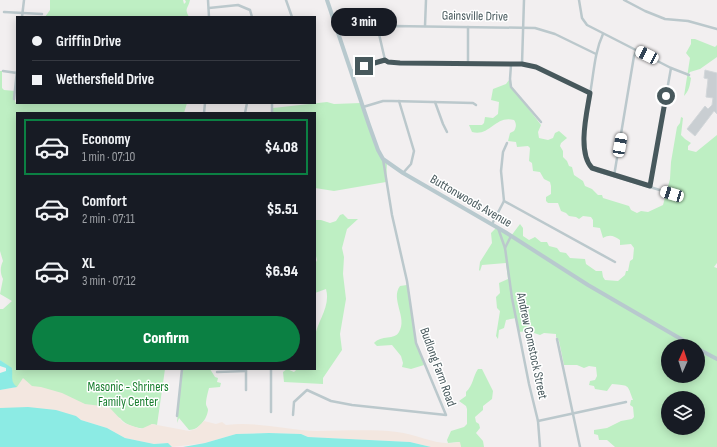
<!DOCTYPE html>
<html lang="en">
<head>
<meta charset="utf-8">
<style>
  body { margin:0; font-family:"Sofia Sans Condensed",sans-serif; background:#20242c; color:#f1f3f6; height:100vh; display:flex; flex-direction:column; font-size:15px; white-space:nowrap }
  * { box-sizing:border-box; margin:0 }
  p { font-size:13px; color:#9ea1a6 }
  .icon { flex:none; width:22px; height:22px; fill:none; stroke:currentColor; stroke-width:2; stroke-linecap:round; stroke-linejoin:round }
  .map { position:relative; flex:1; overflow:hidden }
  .sheet { position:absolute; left:16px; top:112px; width:300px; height:258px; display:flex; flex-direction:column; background:#171b24; border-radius:0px; box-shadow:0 2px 10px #0003 }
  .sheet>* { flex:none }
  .banner { position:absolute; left:16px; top:16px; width:300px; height:88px; border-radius:0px; box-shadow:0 2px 10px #0003; display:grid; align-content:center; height:88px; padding:0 16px; background:#171b24 }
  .needle { width:26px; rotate:3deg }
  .tools { position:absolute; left:661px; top:339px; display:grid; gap:8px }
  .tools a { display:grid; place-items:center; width:44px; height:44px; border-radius:50%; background:#171b24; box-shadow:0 2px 10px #0003; font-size:20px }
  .end { position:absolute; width:18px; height:18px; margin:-9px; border:5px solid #47585c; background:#fff; box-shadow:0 0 0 2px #fff }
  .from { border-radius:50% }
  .bubble { position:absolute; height:28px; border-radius:14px; background:#171b24; box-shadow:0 2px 10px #0003; font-size:13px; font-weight:800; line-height:28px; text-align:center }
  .car { position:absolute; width:12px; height:24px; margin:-12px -6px; border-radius:5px; box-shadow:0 0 3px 1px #0007; background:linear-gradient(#fff 24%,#345 0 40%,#fff 0 76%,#345 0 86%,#fff 0) }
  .banner b { display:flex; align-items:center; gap:14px; height:38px; font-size:15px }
  .banner b+b { border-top:1px solid #363941 }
  .banner i { width:10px; height:10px; background:#f1f3f6 }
  ul { padding:7px 0 0; list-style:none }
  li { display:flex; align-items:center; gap:12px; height:56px; margin:0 8px 6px; padding:0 8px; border:2px solid transparent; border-radius:0px }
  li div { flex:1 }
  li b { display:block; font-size:15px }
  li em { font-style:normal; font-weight:800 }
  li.on { border-color:#0b8043 }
  li>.icon { width:36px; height:36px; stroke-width:1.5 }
  .button { display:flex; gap:8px; margin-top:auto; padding:8px 16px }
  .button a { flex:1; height:46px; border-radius:24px; background:#0b8043; color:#fff; font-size:16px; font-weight:800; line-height:46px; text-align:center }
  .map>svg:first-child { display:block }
  .green { fill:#beefc3; fill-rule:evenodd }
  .sand { fill:#f3e7e0 }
  .water { fill:#8cebe4 }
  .building { fill:#c9ced2; stroke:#d3d7da }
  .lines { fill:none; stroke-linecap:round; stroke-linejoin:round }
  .street { stroke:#bbc8cc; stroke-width:2.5 }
  .secondary { stroke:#b8c9ce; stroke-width:4 }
  .route { stroke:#47585c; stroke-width:5 }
  .labels { text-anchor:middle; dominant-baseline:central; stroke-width:3; stroke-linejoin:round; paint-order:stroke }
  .street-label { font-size:13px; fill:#47585c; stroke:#fff }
  .park-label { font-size:13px; fill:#187e2e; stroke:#fff }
</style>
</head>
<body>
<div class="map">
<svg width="717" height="447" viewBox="0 0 717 447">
  <rect width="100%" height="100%" fill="#f2eff0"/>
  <g class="green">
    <path d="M50 0H183L184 4 186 2 185 0H190C188 9 184 8 189 17H45L50 10Z"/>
    <path d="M691 39H695L715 47 717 45V57L700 69 690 72 688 75 691 78C690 85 689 91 684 96L690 58 686 53 691 44Z"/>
    <path d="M0 71H2V88L4 90 15 91V102L17 103H187L184 113H17V369H165L157 425 152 424 147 429C137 428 126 426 120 418L14 387 11 378 12 369 0 360V309H3L12 301 0 294 3 279C0 273 0 267 3 261L0 251Z"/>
    <path d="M509 80 512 87 541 125 538 132 539 138 548 140 553 138 555 133 559 131 567 138 561 143 560 146 563 151V157L567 161 569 166 572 167 574 175 583 181 585 186 592 189 598 195H602L603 198 629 206 631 210 637 213 641 211 648 212 663 205 670 179 671 162 677 127 680 123 681 117 683 118 681 135 685 139 691 143 688 146V150L696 152 717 135V263L714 267 717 268V447H615L607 440H599L598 435 594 434V430L607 428 621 421 632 419 634 417 633 407 630 405 631 400H633C627 383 629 386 612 384L607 391 595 389 594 386 589 385 590 381 595 380 597 376 596 367 589 366 584 368 577 365H564L559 341 556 337V334L544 333 540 335 534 333 533 328H530L527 331 519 332 516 318 506 320 504 328 499 330 498 339 496 336 500 311 497 308 496 297 500 293 499 283 508 279 506 263 482 265 480 271 479 270 480 262 492 243 491 233 497 227 511 236 520 224 523 228V236L529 240 535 237 541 242H547L549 246 557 248 560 252 566 253 570 258 585 259 586 264 596 271H602L603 277 605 280 618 281 625 275 626 271H628L630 261 633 259 634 248 631 244 620 245V240C614 236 610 234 603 238L600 228 593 227V220L591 217 583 216 579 219 576 217 569 216 566 213 561 211 558 203H548L546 201V197L551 194V186L550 182 544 179 540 172 533 171 532 163 529 161 530 148 528 146 517 147 516 142 508 141 510 133 514 131C516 128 517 124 514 120 495 115 490 137 472 132L469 125H482L484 123 485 117 493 118 498 114 499 102 491 100 493 89 506 84ZM668 346H698V376H668ZM668 398H698V428H668Z"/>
    <polygon points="327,102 334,104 361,103 378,150 387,163 386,182 334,191 315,188 315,113 272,113 273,108"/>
    <path d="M343 214 348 219H358L347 229 342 248 344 257 343 274 346 299 340 334 342 350 323 378V384L284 382 283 372 287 369 294 372 297 369H315C315 359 314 347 315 337 317 321 331 307 326 289L315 293V264L317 260 315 252V220H321L330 223 336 221 340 215Z"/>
    <path d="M407 285 416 342 424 365 411 369 402 367 403 363 401 356 392 345 377 346 374 343C381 335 395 340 399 332 408 318 390 299 400 286Z"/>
    <path d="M182 369H210L215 377 218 378 217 382 221 383 220 387 209 388C208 392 206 399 206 404 206 406 208 408 208 410 207 419 199 430 189 430L179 418 177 423Z"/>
    <path d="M478 369H482L493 391 492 399 483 406V410L475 417 476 422 479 424 480 428 476 433 483 441 484 447H461L459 442 448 443 447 440 451 431 464 427 467 424V409L466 406 459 401 466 396V392C473 386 473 376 478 369Z"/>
  </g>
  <path class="sand" d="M23 378 32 386 41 387 62 393 85 404 109 407 124 423 141 429 152 424 189 431 196 429 204 421 216 424 222 422 226 425C257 421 286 430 317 431 344 431 370 429 397 432 418 434 437 447 460 442L461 447H431L410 442 308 437 301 434 269 433 236 434 205 443 172 447 165 443 154 444 125 438 107 428 81 420 76 416 0 408V390L17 387Z"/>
  <g class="water">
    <path d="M0 360 12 368C13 376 10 382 17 387L0 390V373L6 371V368L0 366Z"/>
    <polygon points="28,407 56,410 76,416 81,420 107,428 125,438 154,444 168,443 172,447 0,447 0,408"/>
    <polygon points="269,433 301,434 308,437 410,442 431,447 183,447 205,443 236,434"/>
  </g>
  <polygon class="building" points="705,70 717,73 717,114 714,111 695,136 687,129 705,106 708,109 712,105 713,98 706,97 708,79 704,78"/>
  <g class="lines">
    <g class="street">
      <polyline points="208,0 209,17"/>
      <polyline points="286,0 292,17"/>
      <polyline points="579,0 582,18 587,25 671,68 689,75"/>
      <polyline points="624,0 645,11 665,19 688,21 717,29"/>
      <polyline points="209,8 238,5 250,10 252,17"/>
      <polyline points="4,12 42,14"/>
      <polyline points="22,17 24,0"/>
      <polyline points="425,26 426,0"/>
      <path d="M603 34C595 51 594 70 591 88 587 112 580 139 588 163L597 171 673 194"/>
      <polyline points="385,60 379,34 382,28 393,26 535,28 555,34 596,54"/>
      <polyline points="468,64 468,27"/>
      <polyline points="522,64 524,0"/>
      <polyline points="511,65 510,79 511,87 541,122"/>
      <polyline points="3,71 17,73"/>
      <polyline points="351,71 385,60 388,62 400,63 525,64 536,67 590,93"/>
      <polyline points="14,99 17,71"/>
      <polyline points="399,101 414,151 411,164 403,173"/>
      <polyline points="435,102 443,124 447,132"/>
      <polyline points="272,103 272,113"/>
      <polyline points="363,107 383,101 392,101 473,103 476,105"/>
      <polyline points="204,113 205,103"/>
      <polyline points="245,113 247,103"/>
      <polyline points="614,176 634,56 637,50"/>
      <polyline points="650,186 671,68"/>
      <polyline points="504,201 615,262"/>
      <polyline points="492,224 504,201 501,171 503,152 507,143"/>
      <polyline points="498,228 505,248 512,298 529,384 538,421 540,447"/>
      <polyline points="505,248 511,236"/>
      <polyline points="557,339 580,447"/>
      <polyline points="271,369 271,412"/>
      <polyline points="217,372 246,371"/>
      <polyline points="246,390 246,369"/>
      <polyline points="293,415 294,402 307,390 331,401 352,405 446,415 416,343 407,281 392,215 383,159"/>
      <polyline points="177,416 182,369"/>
      <polyline points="538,421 626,402"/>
    </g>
    <g class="secondary">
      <polyline points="327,0 369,125 378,150 383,159 403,173 505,232 588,285 693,346"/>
      <polyline points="698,349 717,359"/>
    </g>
  </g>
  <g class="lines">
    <path class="route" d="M364 66 385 60 388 62 400 63 522 64 536 67 590 93C587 112 577 152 592 168L650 186 666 96"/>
  </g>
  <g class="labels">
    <g class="street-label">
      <text transform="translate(475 16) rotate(1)">Gainsville Drive</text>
      <text transform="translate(471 201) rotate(30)">Buttonwoods Avenue</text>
      <text transform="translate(532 346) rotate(78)">Andrew Comstock Street</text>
      <text transform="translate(438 367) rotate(70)">Budlong Farm Road</text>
    </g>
    <g class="park-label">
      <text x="128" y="387">Masonic - Shriners<tspan x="128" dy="15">Family Center</tspan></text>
    </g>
  </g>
</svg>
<div class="tools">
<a><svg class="needle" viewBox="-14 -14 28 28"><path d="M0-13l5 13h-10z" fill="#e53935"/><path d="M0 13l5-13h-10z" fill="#9ea1a6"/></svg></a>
<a><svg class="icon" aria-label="layers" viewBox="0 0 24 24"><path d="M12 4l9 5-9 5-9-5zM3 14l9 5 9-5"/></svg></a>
</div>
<i class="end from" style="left:666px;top:96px"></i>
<i class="end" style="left:364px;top:66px"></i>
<div class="bubble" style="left:331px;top:8px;width:66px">3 min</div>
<i class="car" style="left:647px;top:55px;rotate:296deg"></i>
<i class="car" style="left:620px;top:145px;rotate:10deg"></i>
<i class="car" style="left:672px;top:194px;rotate:287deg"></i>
<div class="banner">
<b><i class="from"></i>Griffin Drive</b>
<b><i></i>Wethersfield Drive</b>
</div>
<section class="sheet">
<ul>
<li class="on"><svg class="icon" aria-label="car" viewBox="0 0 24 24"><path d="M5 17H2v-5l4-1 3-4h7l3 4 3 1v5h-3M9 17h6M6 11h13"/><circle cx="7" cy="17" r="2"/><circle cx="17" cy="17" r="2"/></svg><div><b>Economy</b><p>1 min · 07:10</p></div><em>$4.08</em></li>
<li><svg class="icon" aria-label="car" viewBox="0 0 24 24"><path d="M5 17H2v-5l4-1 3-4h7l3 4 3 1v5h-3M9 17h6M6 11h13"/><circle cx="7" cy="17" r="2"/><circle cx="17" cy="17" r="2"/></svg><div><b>Comfort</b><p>2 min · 07:11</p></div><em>$5.51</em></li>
<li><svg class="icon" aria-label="car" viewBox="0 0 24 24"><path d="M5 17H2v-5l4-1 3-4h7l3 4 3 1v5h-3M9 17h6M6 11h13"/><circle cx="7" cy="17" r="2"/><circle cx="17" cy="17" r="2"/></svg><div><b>XL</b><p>3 min · 07:12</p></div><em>$6.94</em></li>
</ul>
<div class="button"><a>Confirm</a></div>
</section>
</div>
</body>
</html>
